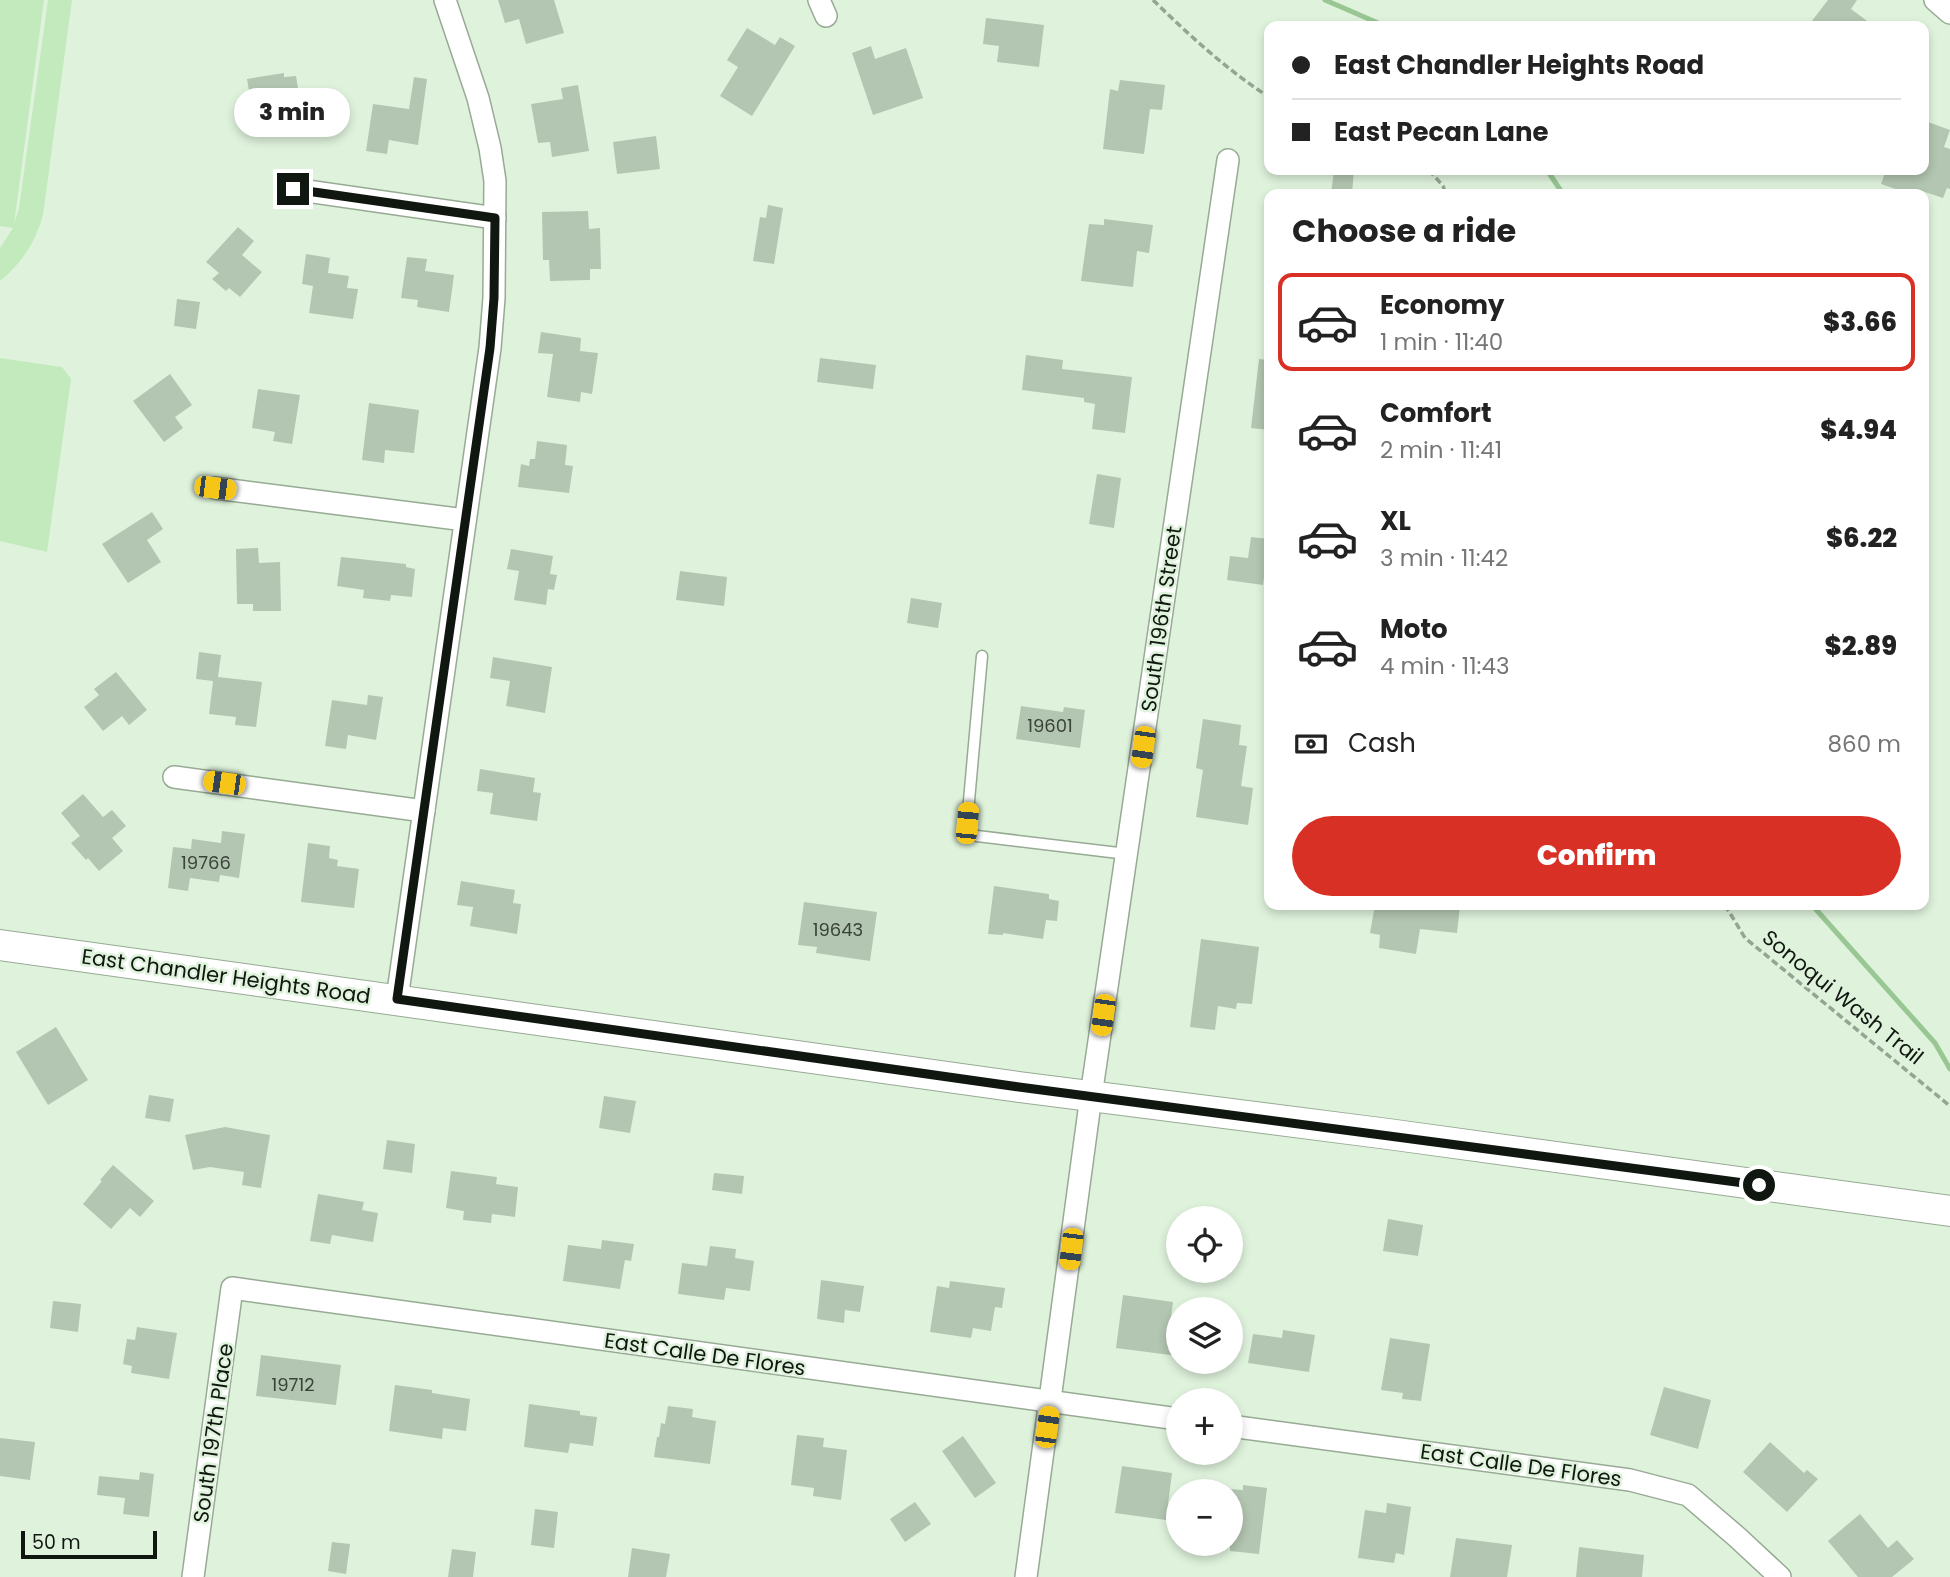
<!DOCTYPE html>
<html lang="en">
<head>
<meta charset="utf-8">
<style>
  body { margin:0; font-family:Poppins,sans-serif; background:#f2f2f2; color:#222; height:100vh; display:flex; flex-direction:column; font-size:26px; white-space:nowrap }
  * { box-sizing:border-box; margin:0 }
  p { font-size:23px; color:#767676 }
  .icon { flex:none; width:38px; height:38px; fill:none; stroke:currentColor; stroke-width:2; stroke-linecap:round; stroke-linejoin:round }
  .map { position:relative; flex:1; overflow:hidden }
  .drawer { position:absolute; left:1264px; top:189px; width:665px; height:721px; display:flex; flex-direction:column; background:#fff; border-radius:14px; box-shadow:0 4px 10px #0003 }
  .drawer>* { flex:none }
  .top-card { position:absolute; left:1264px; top:21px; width:665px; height:154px; border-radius:14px; box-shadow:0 4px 10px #0003; display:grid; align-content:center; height:154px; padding:0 28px; background:#fff }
  .tools { position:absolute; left:1166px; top:1206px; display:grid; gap:14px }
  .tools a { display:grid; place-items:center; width:77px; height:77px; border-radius:50%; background:#fff; box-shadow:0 4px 10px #0003; font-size:35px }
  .scale { position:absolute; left:21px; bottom:18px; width:136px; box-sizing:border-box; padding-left:7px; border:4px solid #101710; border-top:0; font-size:19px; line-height:24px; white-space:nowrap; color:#101710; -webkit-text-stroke:5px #dff3dc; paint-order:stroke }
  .end { position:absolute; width:32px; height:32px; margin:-16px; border:9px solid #101710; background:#fff; box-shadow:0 0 0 4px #fff }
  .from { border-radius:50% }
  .bubble { position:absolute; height:49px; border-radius:24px; background:#fff; box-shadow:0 4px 10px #0003; font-size:23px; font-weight:800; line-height:49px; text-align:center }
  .car { position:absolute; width:21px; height:42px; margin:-21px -10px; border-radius:9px; box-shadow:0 0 5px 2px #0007; background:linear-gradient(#f5c518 24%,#345 0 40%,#f5c518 0 76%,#345 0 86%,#f5c518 0) }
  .top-card b { display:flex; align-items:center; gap:24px; height:66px; font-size:26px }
  .top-card b+b { border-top:2px solid #e0e0e0 }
  .top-card i { width:18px; height:18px; background:#222 }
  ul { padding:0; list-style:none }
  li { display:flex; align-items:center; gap:21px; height:98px; margin:0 14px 10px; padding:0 14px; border:4px solid transparent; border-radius:14px }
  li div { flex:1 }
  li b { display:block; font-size:26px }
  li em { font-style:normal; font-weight:800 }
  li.current { border-color:#d93025 }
  li>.icon { width:63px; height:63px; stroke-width:1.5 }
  h2 { padding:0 28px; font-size:32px; line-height:84px }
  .pay { display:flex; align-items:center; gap:18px; height:77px; padding:0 28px; font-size:26px }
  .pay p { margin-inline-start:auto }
  .cta { display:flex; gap:14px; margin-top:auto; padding:14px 28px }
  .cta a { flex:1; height:80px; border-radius:42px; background:#d93025; color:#fff; font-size:28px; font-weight:800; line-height:80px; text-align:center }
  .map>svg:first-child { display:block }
  .green { fill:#c2eabd }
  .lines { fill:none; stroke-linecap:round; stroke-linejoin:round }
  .stream { stroke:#98c793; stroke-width:5 }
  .building { fill:#b3c6b1 }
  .service-casing { stroke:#97aa94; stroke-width:13 }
  .minor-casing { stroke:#97aa94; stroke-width:24 }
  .secondary-casing { stroke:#97aa94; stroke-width:32 }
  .path { stroke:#95a493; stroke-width:3.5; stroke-dasharray:7 3.5; stroke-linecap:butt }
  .service { stroke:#fff; stroke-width:10 }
  .minor { stroke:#fff; stroke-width:21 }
  .secondary { stroke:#fff; stroke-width:30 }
  .route { stroke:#101710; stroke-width:9 }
  .labels { text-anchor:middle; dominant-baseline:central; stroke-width:5; stroke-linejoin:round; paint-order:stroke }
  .number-label { font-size:18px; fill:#394338 }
  .street-label { font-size:21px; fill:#101710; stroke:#dff3dc }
</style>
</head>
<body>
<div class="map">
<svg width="1950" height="1577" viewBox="0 0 1950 1577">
  <rect width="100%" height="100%" fill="#dff3dc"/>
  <g class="green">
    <path d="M0 0H44L14 224 19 208 48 0H72L43 215C35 243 22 263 0 281V248L13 228 0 226Z"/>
    <polygon points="0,358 62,367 71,379 47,552 0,541"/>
  </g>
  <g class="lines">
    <g class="stream">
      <polyline points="1325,0 1385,26"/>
      <polyline points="1547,170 1563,194"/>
      <polyline points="1812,905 1935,1043 1950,1069"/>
    </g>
  </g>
  <g class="building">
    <polygon points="498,0 554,0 564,33 526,44 519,19 505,23"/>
    <polygon points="1828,0 1857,0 1851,9 1874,26 1808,26"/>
    <polygon points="986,18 1044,25 1039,67 997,62 999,46 983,44"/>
    <polygon points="747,28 775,45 780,37 795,46 752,116 720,96 738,67 727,60"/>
    <polygon points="871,46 875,59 906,48 923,98 873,115 852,53"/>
    <polygon points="284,73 284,77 296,76 302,113 276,118 277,124 255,128 247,79"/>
    <polygon points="414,77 427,79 418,145 389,140 387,154 366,151 373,104 409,109"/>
    <polygon points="1120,80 1165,85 1162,110 1150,109 1144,154 1103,149 1110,89 1118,91"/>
    <polygon points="578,85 589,151 552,157 550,142 538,143 531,104 563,99 561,88"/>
    <polygon points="1928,122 1950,130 1944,147 1950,149 1950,189 1947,188 1943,198 1916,189 1914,194 1910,194 1881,184 1886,170 1923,170 1923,134"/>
    <polygon points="656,136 660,169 617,174 613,142"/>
    <polygon points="1334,170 1354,170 1352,194 1331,194"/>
    <polygon points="768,205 783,208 774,264 753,261 760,217 766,218"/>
    <polygon points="588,211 589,229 600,228 601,269 590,269 590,280 550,281 549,260 543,260 542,212"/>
    <polygon points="1104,219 1153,225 1149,253 1137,251 1133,287 1081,281 1089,224 1104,225"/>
    <polygon points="238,227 254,241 242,255 262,272 240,297 229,288 226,291 212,279 219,273 206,262"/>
    <polygon points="306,254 330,258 328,273 349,276 347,288 358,289 353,319 309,313 313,286 302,284"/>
    <polygon points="407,257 427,259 425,271 454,275 449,312 417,307 418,300 401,298"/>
    <polygon points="177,299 200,302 196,329 174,326"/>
    <polygon points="541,332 581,338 580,351 598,353 592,394 581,392 580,402 547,397 553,354 538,353"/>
    <polygon points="1026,355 1063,360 1062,369 1132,377 1125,433 1092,429 1095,404 1084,402 1084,398 1022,390"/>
    <polygon points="820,358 876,365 873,389 817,382"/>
    <polygon points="1259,359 1269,360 1269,430 1251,428"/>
    <polygon points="170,374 192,405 175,417 183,428 164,442 133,401"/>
    <polygon points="258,389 300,395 292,444 273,441 275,432 252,428"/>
    <polygon points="369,403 419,410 414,453 385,450 384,463 362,460"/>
    <polygon points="537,441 567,445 565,465 573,466 569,493 518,487 521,464 529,466 530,459 535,459"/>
    <polygon points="1097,474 1121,478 1114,528 1089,524"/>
    <polygon points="152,512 163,529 147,540 161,562 128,583 102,544"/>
    <polygon points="1251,537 1269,539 1269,562 1266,561 1263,585 1227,580 1230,556 1248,558"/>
    <polygon points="258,548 259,563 280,562 281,611 253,611 253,604 237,604 236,549"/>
    <polygon points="511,549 553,556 550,574 557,575 554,590 548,589 546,605 514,600 519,571 507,569"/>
    <polygon points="341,557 406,564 406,567 415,569 412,597 391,595 390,601 363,598 364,590 337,586"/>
    <polygon points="680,571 727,577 724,606 676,600"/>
    <polygon points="911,598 942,603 938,628 907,623"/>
    <polygon points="199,652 221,655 218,677 262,682 256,727 235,725 236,717 209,714 213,681 196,679"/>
    <polygon points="493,657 552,667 545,713 506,706 510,681 490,678"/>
    <polygon points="116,672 147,710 129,725 122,716 103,731 84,707 99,695 94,689"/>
    <polygon points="368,695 383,697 376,740 348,735 346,749 325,746 332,700 367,705"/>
    <polygon points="1021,706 1063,712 1064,707 1085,710 1080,748 1016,739"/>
    <polygon points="1203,719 1241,725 1239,745 1247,746 1241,786 1253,788 1248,825 1196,817 1203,770 1196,768"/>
    <polygon points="480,769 535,778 533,792 541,793 537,821 490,814 493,793 477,791"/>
    <polygon points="83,794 103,817 112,810 126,826 112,838 123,851 99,871 88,858 86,860 71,843 80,836 61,813"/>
    <polygon points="222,831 245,834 239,878 220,875 219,882 190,878 188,891 168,888 173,847 191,849 192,839 221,843"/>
    <polygon points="308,843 330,846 329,858 338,860 337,866 359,869 354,908 301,902"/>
    <polygon points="461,881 515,890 513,903 521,904 517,934 470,926 473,907 457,905"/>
    <polygon points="994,886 1049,894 1049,899 1059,901 1057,921 1046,920 1043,939 1003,933 1003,935 988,934"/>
    <polygon points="804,902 877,912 870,961 816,953 817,947 798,945"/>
    <polygon points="1375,905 1460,905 1457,933 1420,929 1416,954 1379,948 1380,935 1370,933"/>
    <polygon points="1201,939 1259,947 1252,1004 1237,1003 1236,1009 1218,1006 1215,1030 1190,1027"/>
    <polygon points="56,1027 88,1080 48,1105 16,1052"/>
    <polygon points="149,1095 174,1099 170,1122 145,1118"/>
    <polygon points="604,1096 636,1101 630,1133 599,1128"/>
    <polygon points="225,1127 270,1135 261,1188 242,1185 244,1172 210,1167 193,1170 185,1135"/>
    <polygon points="387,1140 415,1144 412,1173 383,1169"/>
    <polygon points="113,1165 154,1201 140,1217 130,1208 111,1229 83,1204 102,1181 100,1180"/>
    <polygon points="451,1171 497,1177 496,1184 518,1187 515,1217 492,1214 491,1223 463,1220 464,1211 446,1208"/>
    <polygon points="714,1173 744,1176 742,1194 712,1190"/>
    <polygon points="318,1194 364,1202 362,1210 378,1213 373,1242 332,1235 330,1244 310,1241"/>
    <polygon points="1388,1219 1423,1225 1418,1256 1383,1251"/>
    <polygon points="602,1240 634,1244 631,1261 625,1260 620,1289 563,1281 568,1245 601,1249"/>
    <polygon points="710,1246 736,1249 735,1258 754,1261 750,1291 726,1288 724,1300 678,1294 682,1263 707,1266"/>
    <polygon points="821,1280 864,1286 860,1312 845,1310 844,1323 817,1319"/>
    <polygon points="950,1281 1005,1288 1002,1308 995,1307 991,1331 973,1328 971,1338 930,1332 937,1286 949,1288"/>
    <polygon points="1123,1295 1173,1302 1170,1325 1178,1326 1178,1356 1116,1348"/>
    <polygon points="53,1301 81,1304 78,1332 50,1328"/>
    <polygon points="137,1327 177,1333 169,1379 131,1373 132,1366 123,1364 127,1339 135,1340"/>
    <polygon points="1283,1330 1315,1335 1309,1372 1248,1363 1253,1334 1282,1338"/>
    <polygon points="1390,1338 1430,1344 1421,1401 1402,1399 1403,1393 1381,1390"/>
    <polygon points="261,1355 341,1365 336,1405 256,1396"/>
    <polygon points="395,1385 432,1390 432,1393 470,1399 466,1431 443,1428 442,1439 389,1431"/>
    <polygon points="1664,1387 1711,1400 1698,1449 1650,1435"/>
    <polygon points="529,1404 580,1411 580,1415 597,1417 593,1446 570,1443 568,1453 524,1447"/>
    <polygon points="668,1406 693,1409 692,1417 716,1421 710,1464 654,1457 657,1437 659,1437 661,1423 665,1424"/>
    <polygon points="797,1435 824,1438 823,1447 847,1450 841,1500 813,1496 814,1488 791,1485"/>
    <polygon points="963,1436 996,1483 975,1498 942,1451"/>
    <polygon points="0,1438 35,1442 30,1480 0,1476"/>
    <polygon points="1770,1442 1804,1473 1807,1470 1818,1479 1787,1512 1743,1472"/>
    <polygon points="1122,1466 1172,1473 1166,1520 1115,1513"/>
    <polygon points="140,1472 154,1474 149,1517 123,1514 125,1498 97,1495 99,1476 139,1480"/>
    <polygon points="1243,1485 1267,1488 1259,1554 1230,1551 1230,1489 1243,1490"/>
    <polygon points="915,1502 931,1524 905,1542 890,1519"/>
    <polygon points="1387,1503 1411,1507 1404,1555 1396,1553 1394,1563 1358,1558 1365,1510 1386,1513"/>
    <polygon points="535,1509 558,1512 554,1548 531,1545"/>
    <polygon points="1860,1514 1888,1548 1897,1540 1914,1559 1892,1577 1858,1577 1828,1541"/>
    <polygon points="1456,1538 1512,1545 1507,1577 1450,1577"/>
    <polygon points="332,1542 350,1544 346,1574 328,1571"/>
    <polygon points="1579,1547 1644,1555 1642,1577 1576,1577"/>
    <polygon points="632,1548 670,1554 666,1577 628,1577"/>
    <polygon points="452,1549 476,1552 473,1577 448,1577"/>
  </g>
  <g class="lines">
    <g class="service-casing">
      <polyline id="service" points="982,656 967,823 968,832 977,836 1127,854"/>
    </g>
    <g class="minor-casing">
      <g id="minor">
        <polyline points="819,0 826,16"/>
        <polyline points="1935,0 1950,13"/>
        <polyline points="293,189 495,218"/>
        <polyline points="215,488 465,520"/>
        <polyline points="174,777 424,811"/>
        <polyline points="397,999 490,348 494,298 495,181 490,148 478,98 445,0"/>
        <polyline points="1230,1426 1630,1480 1688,1495 1737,1537 1780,1577"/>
        <polyline points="193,1577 232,1288 1178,1419"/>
        <polyline points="1026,1577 1091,1096 1228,160"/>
      </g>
    </g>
    <g class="secondary-casing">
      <polyline id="secondary" points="0,945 1019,1087 1388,1134 1950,1211"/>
    </g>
    <g class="path">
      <path d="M1153 0C1189 35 1227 70 1269 97"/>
      <polyline points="1429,170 1443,186 1446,194"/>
      <polyline points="1725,905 1745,938 1950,1106"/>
    </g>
    <use href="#service" class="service"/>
    <use href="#minor" class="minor"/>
    <use href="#secondary" class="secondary"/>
  </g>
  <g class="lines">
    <polyline class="route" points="293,189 495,218 494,298 490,348 397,999 1019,1087 1759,1185"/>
  </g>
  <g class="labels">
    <g class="number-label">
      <text x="1050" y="725">19601</text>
      <text x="206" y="862">19766</text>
      <text x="838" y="929">19643</text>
      <text x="293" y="1384">19712</text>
    </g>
    <g class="street-label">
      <text transform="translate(1161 619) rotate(-82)">South 196th Street</text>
      <text transform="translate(226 976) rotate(8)">East Chandler Heights Road</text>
      <text transform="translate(1843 997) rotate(39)">Sonoqui Wash Trail</text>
      <text transform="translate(705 1354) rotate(8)">East Calle De Flores</text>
      <text transform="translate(213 1433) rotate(-82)">South 197th Place</text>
      <text transform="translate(1521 1465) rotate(8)">East Calle De Flores</text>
    </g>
  </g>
</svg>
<div class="tools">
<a><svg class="icon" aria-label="locate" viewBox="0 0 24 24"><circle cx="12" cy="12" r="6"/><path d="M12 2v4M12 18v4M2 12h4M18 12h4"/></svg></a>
<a><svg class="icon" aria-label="layers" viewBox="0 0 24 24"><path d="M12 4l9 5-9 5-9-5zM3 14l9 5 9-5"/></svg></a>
<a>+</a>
<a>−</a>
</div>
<div class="scale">50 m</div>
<i class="end from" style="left:1759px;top:1185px"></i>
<i class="end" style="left:293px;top:189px"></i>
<div class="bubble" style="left:234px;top:88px;width:116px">3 min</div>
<i class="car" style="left:215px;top:488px;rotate:97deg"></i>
<i class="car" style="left:1143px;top:747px;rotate:188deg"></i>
<i class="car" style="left:224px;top:783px;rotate:278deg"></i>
<i class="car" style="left:967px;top:823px;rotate:5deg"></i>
<i class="car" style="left:1103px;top:1015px;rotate:188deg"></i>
<i class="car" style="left:1071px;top:1249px;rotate:187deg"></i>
<i class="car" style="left:1047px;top:1427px;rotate:8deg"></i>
<div class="top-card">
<b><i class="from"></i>East Chandler Heights Road</b>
<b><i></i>East Pecan Lane</b>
</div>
<section class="drawer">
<h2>Choose a ride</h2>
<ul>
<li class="current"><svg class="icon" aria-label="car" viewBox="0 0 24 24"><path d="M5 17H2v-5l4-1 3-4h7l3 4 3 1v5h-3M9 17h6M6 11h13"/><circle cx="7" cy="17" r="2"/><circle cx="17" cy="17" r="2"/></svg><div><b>Economy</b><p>1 min · 11:40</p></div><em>$3.66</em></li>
<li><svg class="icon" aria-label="car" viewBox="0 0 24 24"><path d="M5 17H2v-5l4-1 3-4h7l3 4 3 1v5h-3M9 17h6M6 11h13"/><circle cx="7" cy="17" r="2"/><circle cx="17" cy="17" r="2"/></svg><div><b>Comfort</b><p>2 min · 11:41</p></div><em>$4.94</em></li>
<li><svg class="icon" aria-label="car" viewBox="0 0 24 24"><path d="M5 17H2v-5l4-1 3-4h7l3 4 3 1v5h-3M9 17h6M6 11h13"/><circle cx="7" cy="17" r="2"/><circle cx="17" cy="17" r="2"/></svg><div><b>XL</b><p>3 min · 11:42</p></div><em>$6.22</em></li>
<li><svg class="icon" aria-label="car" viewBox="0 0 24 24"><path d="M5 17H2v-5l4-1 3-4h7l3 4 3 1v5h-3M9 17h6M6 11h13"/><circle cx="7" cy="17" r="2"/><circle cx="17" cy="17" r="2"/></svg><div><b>Moto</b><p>4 min · 11:43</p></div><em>$2.89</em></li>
</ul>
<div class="pay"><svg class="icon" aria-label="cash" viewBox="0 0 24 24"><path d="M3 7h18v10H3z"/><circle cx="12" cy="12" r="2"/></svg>Cash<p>860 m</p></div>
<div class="cta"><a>Confirm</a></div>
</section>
</div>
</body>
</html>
